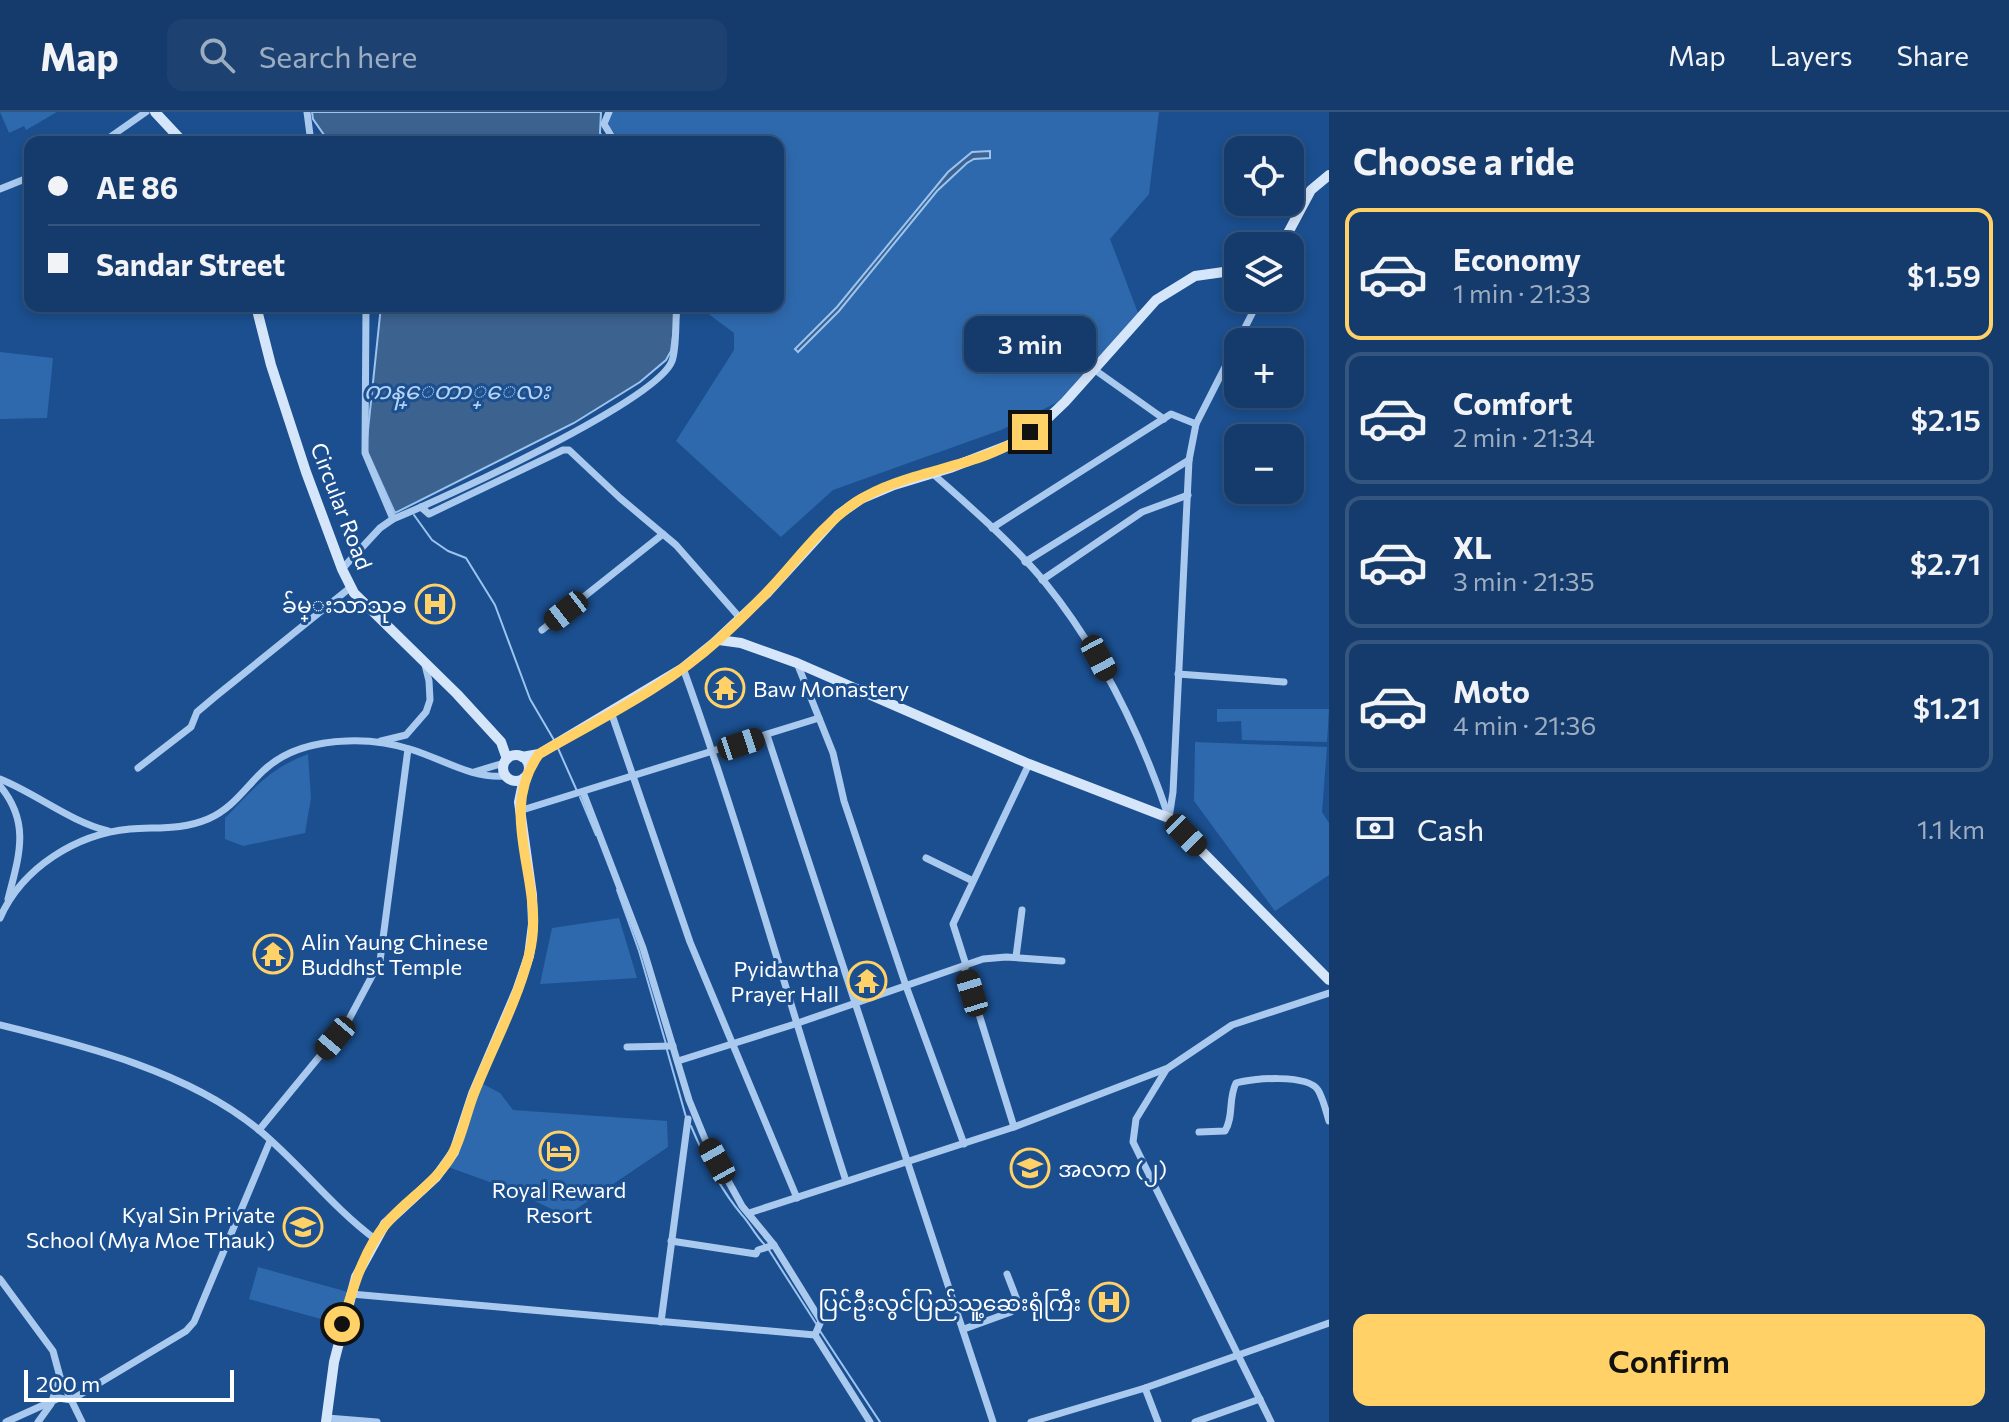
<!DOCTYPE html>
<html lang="en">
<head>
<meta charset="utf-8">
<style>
  body { margin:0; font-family:Commissioner,"Noto Sans Myanmar",sans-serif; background:#1d4271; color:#f1f3f6; height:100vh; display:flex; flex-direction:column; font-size:30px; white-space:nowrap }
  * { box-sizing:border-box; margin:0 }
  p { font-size:26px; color:#9dadc1 }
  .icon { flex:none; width:44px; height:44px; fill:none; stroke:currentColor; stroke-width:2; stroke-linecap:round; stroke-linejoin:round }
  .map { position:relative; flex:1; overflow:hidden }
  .drawer { display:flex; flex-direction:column; background:#143b6b; width:680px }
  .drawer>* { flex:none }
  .banner { position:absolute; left:24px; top:24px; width:760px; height:176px; border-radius:16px; box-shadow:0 4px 12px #0003,0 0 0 2px #33557e; display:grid; align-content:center; height:176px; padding:0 24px; background:#143b6b }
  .controls { position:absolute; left:1224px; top:24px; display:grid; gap:16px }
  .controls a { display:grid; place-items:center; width:80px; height:80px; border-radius:16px; background:#143b6b; box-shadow:0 4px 12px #0003,0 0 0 2px #33557e; font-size:40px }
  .scale { position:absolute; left:24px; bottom:20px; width:210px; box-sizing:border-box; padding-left:8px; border:4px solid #fff; border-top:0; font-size:22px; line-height:28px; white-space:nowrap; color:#fff; -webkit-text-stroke:6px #1b4f8f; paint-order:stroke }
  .end { position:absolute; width:36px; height:36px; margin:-18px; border:10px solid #ffd166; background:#111; box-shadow:0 0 0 4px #111 }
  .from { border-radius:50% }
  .bubble { position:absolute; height:56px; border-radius:16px; background:#143b6b; box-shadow:0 4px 12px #0003,0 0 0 2px #33557e; font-size:26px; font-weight:600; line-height:56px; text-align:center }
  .car { position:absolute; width:24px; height:48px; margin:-24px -12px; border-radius:10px; box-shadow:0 0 6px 2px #0007; background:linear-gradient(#222 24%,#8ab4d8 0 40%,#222 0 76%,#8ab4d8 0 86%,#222 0) }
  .banner b { display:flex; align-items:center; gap:28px; height:76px; font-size:30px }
  .banner b+b { border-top:2px solid #33557e }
  .banner i { width:20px; height:20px; background:#f1f3f6 }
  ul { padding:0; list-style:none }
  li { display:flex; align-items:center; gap:24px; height:132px; margin:0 16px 12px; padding:0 8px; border:4px solid #33557e; border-radius:16px }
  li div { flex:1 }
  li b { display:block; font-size:30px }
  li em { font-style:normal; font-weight:600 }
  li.on { border-color:#ffd166 }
  li>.icon { width:72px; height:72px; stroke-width:1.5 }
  h2 { padding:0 24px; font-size:36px; line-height:96px }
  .pay { display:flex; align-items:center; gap:20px; height:88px; padding:0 24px; font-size:30px }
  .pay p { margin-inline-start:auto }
  .button { display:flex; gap:16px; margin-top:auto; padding:16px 24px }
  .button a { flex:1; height:92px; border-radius:16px; background:#ffd166; color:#111; font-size:32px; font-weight:600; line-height:92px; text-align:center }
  header { display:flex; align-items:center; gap:48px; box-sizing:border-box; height:112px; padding:0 40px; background:#143b6b; border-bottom:2px solid #33557e }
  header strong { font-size:38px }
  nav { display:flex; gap:44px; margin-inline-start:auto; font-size:28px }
  .search { width:560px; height:72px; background:#1d4271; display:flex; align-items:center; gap:20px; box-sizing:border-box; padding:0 28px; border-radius:16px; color:#9dadc1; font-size:30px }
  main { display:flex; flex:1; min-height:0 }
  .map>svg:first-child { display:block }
  .green { fill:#2e69ad }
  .water { fill:#3c6290; stroke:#9cc4f0; stroke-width:2 }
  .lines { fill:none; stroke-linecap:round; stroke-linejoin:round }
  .stream { stroke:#9cc4f0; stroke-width:2 }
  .street { stroke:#a9c9ee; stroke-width:7 }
  .secondary { stroke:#d6e6fa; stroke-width:10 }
  .route { stroke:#ffd166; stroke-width:10 }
  .labels { text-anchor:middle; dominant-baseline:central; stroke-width:6; stroke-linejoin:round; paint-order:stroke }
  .street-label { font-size:22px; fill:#fff; stroke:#1b4f8f }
  .poi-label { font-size:22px; fill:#fff; stroke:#1b4f8f; text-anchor:end }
  .water-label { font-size:24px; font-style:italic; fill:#b5d3f5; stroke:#1b4f8f }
</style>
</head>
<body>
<header>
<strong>Map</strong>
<div class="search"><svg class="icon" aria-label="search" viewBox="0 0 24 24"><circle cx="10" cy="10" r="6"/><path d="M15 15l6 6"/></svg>Search here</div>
<nav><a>Map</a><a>Layers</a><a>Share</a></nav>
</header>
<main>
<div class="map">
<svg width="1329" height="1310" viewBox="0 0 1329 1310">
  <rect width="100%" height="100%" fill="#1b4f8f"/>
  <g class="green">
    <polygon points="0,0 57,0 26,18 24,14 9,21"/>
    <polygon points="611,0 1159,0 1149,82 1110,127 1138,201 1060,289 1001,318 833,378 781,425 676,329 734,238 734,221 698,194 778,194 778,30 621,30 608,13"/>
    <polygon points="0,240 53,246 47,306 0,307"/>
    <polygon points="1217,597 1329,597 1327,630 1242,628 1241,609 1217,610"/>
    <polygon points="1195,630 1327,635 1322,700 1329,711 1329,763 1275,799 1194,689"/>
    <path d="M308 642 311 686 305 721 243 734 225 727V706C254 676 269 657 308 642Z"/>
    <polygon points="619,806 637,866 540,872 552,816"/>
    <polygon points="483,972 500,981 513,998 667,1009 668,1035 566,1104 512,1078 448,1055 456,1044"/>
    <polygon points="258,1155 348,1180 339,1212 249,1187"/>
  </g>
  <g class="water">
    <polygon points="312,0 601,0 600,21 606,30 329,30 313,7"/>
    <polygon points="990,39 990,46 974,47 967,51 937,79 839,199 798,240 795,237 837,195 948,60 972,40"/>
    <polygon points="381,194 673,194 676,201 671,239 666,248 640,270 574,311 395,401 366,337"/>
  </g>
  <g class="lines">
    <g class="stream">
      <polyline points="414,403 432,428 448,439 466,446 495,493 530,587 554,628"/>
      <polyline points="557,634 577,679"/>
      <polyline points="580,685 596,723"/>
      <polyline points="617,778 639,839 666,932"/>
      <polyline points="667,938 686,1005"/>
      <path d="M691 1014C704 1045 721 1078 742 1103 751 1113 755 1123 765 1133"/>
      <polyline points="769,1138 817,1213"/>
      <polyline points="820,1219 880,1310"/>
    </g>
    <g class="street">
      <polyline points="307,0 310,23 314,30"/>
      <polyline points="609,0 604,12 615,30"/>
      <polyline points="103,30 146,0"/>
      <polyline points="0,77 30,65"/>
      <polyline points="366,194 365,341 393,407"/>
      <polyline points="1095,258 1164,307"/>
      <path d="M932 361C970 395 1010 429 1043 468 1101 539 1140 620 1169 706"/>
      <polyline points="421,395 429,402 563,338 569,338 620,386 676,433 740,506"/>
      <polyline points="992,416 1171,302 1196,312"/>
      <polyline points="1025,450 1189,348"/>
      <path d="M342 457 380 416 393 407C440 388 657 289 672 249 677 235 675 210 677 194"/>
      <polyline points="1042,468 1142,400 1188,383"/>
      <polyline points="542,518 663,422"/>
      <polyline points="797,551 833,641 844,689 906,874 964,1032"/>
      <path d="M683 556C744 725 791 899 846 1069"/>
      <polyline points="1178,562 1284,570"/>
      <polyline points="611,600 690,830 797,1086"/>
      <polyline points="767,623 993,1310"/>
      <polyline points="381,629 406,623 426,600 430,588 429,569 425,553"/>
      <polyline points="138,656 191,615 197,600 216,584 351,475"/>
      <polyline points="474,660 504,651"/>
      <path d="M0 667C37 682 69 709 108 719"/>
      <path d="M0 674C31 711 19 744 8 787"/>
      <polyline points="583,680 643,836 689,988 705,1027 742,1094 774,1133 821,1209 815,1223 870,1310"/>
      <polyline points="519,699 819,606"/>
      <polyline points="1169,706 1173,680 1189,348 1196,312 1260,186"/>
      <polyline points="926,746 973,769"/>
      <path d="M0 806C22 756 76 722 130 717 158 715 182 718 208 707 232 697 245 676 263 659 286 637 316 630 347 629 371 628 391 631 413 638 444 648 473 667 506 664"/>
      <polyline points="1016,845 1022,798"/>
      <polyline points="966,853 953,812 1029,652"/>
      <polyline points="964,854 1014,1015"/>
      <path d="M0 913C86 934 189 960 259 1018 300 1052 332 1095 375 1127"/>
      <polyline points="627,935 673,934"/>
      <polyline points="678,949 795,912 983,847 1006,845 1062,849"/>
      <polyline points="1166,958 1136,1007 1133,1030 1271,1310"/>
      <polyline points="259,1018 347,911 380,849 408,637"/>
      <path d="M1199 1020 1225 1019C1234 1004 1228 987 1236 971 1252 966 1308 962 1318 978 1323 986 1326 999 1329 1009"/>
      <polyline points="749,1101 1014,1015 1168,956 1232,913 1329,881"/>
      <polyline points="671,1129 756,1142 758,1138 774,1133"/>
      <polyline points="0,1167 53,1239 60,1265 82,1310"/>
      <polyline points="351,1182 815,1223"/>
      <polyline points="661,1210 688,1007"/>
      <polyline points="964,1217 1011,1200 1017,1188 1007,1162"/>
      <polyline points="1145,1276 1158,1310"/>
      <polyline points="327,1306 377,1310"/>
      <polyline points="6,1310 59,1286 71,1288 186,1219 194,1210 270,1029"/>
      <polyline points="38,1310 51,1292 60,1265"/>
      <polyline points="1031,1310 1145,1276 1329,1211"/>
      <polyline points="1195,1310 1260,1287"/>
    </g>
    <g class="secondary">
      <polyline points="155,0 183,30"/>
      <polyline points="1281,134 1311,78 1329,63"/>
      <polyline points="256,194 271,253 306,360 342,457 354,481 457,582 501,630 507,647"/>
      <polyline points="719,528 741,531 797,551 1029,652 1169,706 1329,868"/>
      <circle cx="516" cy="656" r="13"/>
      <polyline points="522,645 539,642 683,556 714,531 768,480 838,403 861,387 894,373 950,356 1017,330 1044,310 1065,290 1156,188 1195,164 1238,158"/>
      <polyline points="326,1310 334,1250 356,1165 385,1112 436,1065 454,1040 473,982 517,879 529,844 533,812 532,783 519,690 524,666"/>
    </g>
  </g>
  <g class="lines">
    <path class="route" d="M342 1212C353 1178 362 1140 386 1112 404 1090 430 1075 446 1052 462 1030 465 1003 475 979 493 934 517 890 529 843 548 773 494 705 539 642 598 608 668 574 718 528 736 512 754 494 770 477 798 447 822 413 856 390 908 356 979 358 1030 320"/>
  </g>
  <defs>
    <g id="hospital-ring" transform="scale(2)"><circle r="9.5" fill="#1b4f8f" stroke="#ffd166" stroke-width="1.5"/><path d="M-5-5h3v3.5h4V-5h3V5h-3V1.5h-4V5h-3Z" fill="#ffd166"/></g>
    <g id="temple-ring" transform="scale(2)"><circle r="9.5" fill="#1b4f8f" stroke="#ffd166" stroke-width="1.5"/><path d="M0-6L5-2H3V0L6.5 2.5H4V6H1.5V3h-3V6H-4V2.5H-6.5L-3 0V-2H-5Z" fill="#ffd166"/></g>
    <g id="hotel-ring" transform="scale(2)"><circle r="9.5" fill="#1b4f8f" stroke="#ffd166" stroke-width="1.5"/><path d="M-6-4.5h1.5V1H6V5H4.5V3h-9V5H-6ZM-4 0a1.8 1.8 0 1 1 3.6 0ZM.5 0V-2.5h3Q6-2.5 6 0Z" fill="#ffd166"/></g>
    <g id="school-ring" transform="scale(2)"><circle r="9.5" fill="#1b4f8f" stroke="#ffd166" stroke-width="1.5"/><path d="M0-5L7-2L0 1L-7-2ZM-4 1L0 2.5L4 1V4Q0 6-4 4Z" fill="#ffd166"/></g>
  </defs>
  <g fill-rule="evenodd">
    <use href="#hospital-ring" x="435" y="492"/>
    <use href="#temple-ring" x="725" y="576"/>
    <use href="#temple-ring" x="273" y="842"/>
    <use href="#temple-ring" x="867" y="869"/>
    <use href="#hotel-ring" x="559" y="1039"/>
    <use href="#school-ring" x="1030" y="1056"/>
    <use href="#school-ring" x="303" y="1115"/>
    <use href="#hospital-ring" x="1109" y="1190"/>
  </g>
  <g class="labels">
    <g class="street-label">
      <text transform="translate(342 394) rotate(69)">Circular Road</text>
    </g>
    <g class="poi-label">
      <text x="407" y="492">ခ်မ္းသာသုခ</text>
      <text x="753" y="576" text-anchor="start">Baw Monastery</text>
      <text x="301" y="829" text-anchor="start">Alin Yaung Chinese<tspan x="301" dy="25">Buddhst Temple</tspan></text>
      <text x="839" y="856">Pyidawtha<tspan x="839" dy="25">Prayer Hall</tspan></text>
      <text x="1058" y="1056" text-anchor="start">အလက (၂)</text>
      <text x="559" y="1077" text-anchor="middle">Royal Reward<tspan x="559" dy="25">Resort</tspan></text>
      <text x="275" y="1102">Kyal Sin Private<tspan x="275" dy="25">School (Mya Moe Thauk)</tspan></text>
      <text x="1081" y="1190">ပြင်ဦးလွင်ပြည်သူ့ဆေးရုံကြီး</text>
    </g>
    <g class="water-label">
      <text x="457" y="277">ကန္ေတာ္ေလး</text>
    </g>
  </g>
</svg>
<div class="controls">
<a><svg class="icon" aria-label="locate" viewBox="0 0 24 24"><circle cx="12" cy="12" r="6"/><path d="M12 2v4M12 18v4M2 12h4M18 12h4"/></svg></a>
<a><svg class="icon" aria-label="layers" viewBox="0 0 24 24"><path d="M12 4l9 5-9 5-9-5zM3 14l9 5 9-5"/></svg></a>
<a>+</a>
<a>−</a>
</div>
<div class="scale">200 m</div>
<i class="end from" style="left:342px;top:1212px"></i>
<i class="end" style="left:1030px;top:320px"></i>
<div class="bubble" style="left:964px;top:204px;width:132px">3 min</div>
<i class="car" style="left:566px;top:499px;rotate:232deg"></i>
<i class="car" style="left:1099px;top:546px;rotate:152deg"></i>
<i class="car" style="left:741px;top:632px;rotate:72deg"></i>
<i class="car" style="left:1186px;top:723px;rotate:136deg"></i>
<i class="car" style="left:972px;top:881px;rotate:343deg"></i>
<i class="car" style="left:335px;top:926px;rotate:220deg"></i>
<i class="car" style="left:717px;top:1049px;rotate:331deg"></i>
<div class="banner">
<b><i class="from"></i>AE 86</b>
<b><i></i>Sandar Street</b>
</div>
</div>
<section class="drawer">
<h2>Choose a ride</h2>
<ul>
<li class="on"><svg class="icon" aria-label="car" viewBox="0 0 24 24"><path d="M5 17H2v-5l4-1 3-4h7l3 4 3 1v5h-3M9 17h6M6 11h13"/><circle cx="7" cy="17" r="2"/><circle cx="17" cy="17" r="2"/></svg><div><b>Economy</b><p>1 min · 21:33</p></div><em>$1.59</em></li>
<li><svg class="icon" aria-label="car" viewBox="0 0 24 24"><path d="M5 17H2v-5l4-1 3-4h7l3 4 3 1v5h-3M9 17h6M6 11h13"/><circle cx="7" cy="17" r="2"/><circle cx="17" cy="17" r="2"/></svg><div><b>Comfort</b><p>2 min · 21:34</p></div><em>$2.15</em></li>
<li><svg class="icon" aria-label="car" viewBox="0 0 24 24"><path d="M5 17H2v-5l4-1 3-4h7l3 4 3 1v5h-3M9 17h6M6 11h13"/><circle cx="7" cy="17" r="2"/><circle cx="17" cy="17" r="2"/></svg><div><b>XL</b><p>3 min · 21:35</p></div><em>$2.71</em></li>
<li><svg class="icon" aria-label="car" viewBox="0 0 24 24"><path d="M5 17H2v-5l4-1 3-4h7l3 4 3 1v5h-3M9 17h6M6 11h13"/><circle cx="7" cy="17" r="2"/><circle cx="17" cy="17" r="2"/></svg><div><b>Moto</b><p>4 min · 21:36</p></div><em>$1.21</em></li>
</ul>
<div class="pay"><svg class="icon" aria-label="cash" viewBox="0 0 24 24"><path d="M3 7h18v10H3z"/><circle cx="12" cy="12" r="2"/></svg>Cash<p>1.1 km</p></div>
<div class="button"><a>Confirm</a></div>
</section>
</main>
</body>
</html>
